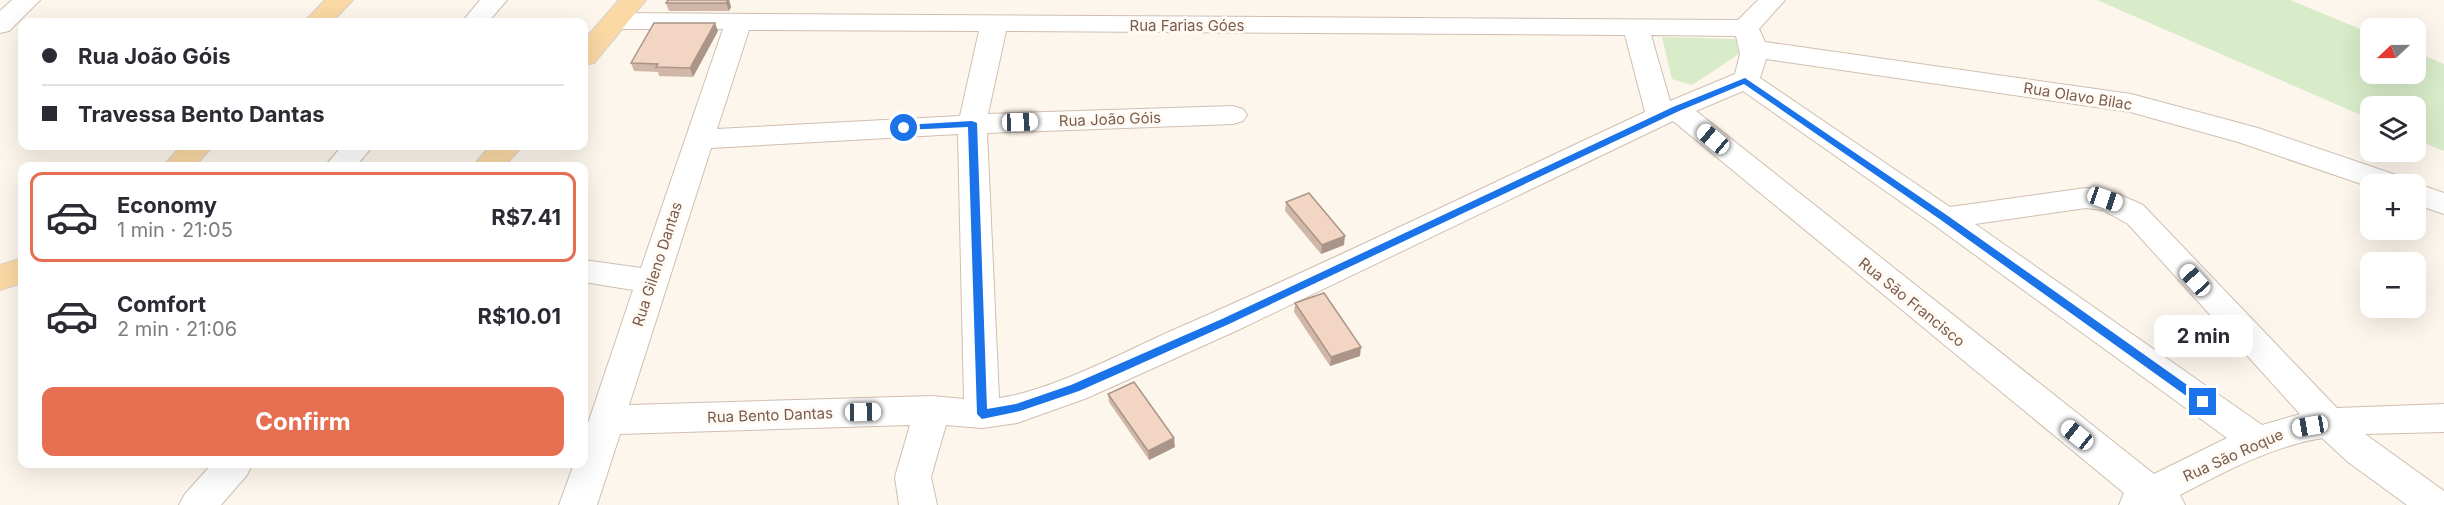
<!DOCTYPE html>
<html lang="en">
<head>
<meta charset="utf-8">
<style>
  body { margin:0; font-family:Inter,sans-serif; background:#f2f2f3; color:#2b2b33; height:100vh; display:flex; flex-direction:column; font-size:22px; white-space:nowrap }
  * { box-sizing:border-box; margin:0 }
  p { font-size:20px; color:#7c7c81 }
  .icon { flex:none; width:33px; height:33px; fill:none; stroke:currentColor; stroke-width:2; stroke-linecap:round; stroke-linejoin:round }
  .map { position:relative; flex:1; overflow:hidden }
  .panel { position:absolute; left:18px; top:162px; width:570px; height:306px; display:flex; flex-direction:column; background:#fff; border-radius:12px; box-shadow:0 6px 24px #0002 }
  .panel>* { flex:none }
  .guide { position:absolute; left:18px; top:18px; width:570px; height:132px; border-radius:12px; box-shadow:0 6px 24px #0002; display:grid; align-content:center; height:132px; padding:0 24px; background:#fff }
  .needle { width:39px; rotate:248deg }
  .controls { position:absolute; left:2360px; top:18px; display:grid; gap:12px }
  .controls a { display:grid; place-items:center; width:66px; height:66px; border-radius:12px; background:#fff; box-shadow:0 6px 24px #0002; font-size:30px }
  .end { position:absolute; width:27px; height:27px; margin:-14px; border:8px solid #1a73e8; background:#fff; box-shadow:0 0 0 3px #fff }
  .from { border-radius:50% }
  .bubble { position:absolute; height:42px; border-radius:12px; background:#fff; box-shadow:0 6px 24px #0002; font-size:20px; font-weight:700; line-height:42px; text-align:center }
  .car { position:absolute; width:18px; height:36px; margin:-18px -9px; border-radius:8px; box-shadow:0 0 4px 2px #0007; background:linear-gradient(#fff 24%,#345 0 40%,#fff 0 76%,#345 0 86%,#fff 0) }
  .guide b { display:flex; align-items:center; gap:21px; height:57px; font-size:22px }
  .guide b+b { border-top:2px solid #e1e1e2 }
  .guide i { width:15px; height:15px; background:#2b2b33 }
  ul { padding:10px 0 0; list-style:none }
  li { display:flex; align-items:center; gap:18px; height:90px; margin:0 12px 9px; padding:0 12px; border:3px solid transparent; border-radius:12px }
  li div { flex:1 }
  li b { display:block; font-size:22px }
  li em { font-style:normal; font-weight:700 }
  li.active { border-color:#e76f51 }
  li>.icon { width:54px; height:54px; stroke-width:1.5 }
  .cta { display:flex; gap:12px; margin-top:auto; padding:12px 24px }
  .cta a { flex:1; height:69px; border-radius:12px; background:#e76f51; color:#fff; font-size:24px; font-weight:700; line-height:69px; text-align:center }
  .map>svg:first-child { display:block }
  .green { fill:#d8ecc9 }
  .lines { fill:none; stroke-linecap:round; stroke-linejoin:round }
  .minor-casing { stroke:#d1beb0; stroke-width:2 }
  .primary-casing { stroke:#dad1cd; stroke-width:2 }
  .minor { fill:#fff; fill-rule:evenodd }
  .primary { fill:#fbd9a5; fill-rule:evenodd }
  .wall { fill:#d1b7a8 }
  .shaded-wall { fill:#aa9588 }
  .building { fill:#f3d5c3; stroke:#aa9588; stroke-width:1.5 }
  .route { fill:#1a73e8 }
  .labels { text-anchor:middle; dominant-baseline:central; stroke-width:6; stroke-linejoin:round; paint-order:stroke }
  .street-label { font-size:15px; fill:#7a5c4d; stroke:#fffaf3 }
</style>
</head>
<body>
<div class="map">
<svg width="2444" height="505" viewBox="0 0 2444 505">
  <rect width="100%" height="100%" fill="#fdf6ec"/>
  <g class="green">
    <polygon points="2097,0 2290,0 2370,33 2370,74 2415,74 2415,52 2444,64 2444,151 2415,139 2415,106 2370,106 2370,119"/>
    <polygon points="1662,37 1735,39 1739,54 1692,85 1672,79"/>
  </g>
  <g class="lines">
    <g class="minor-casing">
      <g id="minor">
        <polygon points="12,0 40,0 9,31 0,33 0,11"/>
        <polygon points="480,0 507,0 488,22 462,22"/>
        <path d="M1758 0H1785L1759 29 1765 42 2131 94 2258 128 2402 177 2406 184H2370V187L2238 142 2130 112 1766 59 1760 78 1950 207 2086 188 2118 194 2143 205 2337 408 2444 404V432L2365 434 2444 491V505H2407L2348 462 2322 438C2270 447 2226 471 2180 495L2185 505H2119L2124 493 1673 121 1238 330 1087 398 1017 423 982 428 946 425 931 477 937 505H899L895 477 910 425 620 434 597 505H559L574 464H584V435L633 290 584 282V260L641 268 723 29H615L606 27 602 21 606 15 615 13 1738 20ZM749 30 979 31 960 116 717 129ZM1006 31 1625 35 1645 112C1490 184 1336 259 1180 327 1127 350 1055 390 999 398L987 133 1233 124 1243 121 1247 115 1243 109 1233 106 988 114ZM1651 35 1736 36 1740 54 1735 74 1670 101ZM1743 91 1934 225 2227 438 2154 474 1696 111ZM958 134 964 399 932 396 629 405 711 148ZM2086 208 2103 210 2128 224 2300 414 2262 425 1975 224Z"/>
        <polygon points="342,146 373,146 356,166 325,166"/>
        <polygon points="2415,183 2444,193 2444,214 2415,204 2415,184 2409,184"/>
        <polygon points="212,464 252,464 247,475 221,505 179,505 185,494"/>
      </g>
    </g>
    <g class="primary-casing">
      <g id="primary">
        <polygon points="325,0 353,0 332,22 304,22"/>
        <polygon points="619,0 646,0 594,63 584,65 584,40"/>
        <polygon points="181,146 213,146 195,166 163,166"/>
        <polygon points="490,146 522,146 505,166 473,166"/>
        <polygon points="22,258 22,283 0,290 0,265"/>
      </g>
    </g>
    <use href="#minor" class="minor"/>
    <use href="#primary" class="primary"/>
  </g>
  <g class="wall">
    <polygon points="668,0 729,0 731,7 729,11 669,11 666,3"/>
    <polygon points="718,31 693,77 659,76 658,72 634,71 631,63"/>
    <polygon points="1286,202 1344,245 1321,254 1285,211"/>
    <polygon points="1295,303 1360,356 1330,366 1294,312"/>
    <polygon points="1108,394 1175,447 1149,460 1109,402"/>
  </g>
  <g class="shaded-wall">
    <polygon points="728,0 729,0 731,7 729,11 726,3"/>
    <polygon points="715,23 718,31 693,77 690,68"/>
    <polygon points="1345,236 1344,245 1321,254 1322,245"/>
    <polygon points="1361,347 1360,356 1330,366 1331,357"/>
    <polygon points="1174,438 1175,447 1149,460 1148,451"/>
  </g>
  <g class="building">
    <polygon points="668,0 728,0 726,3 666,3"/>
    <polygon points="654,23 715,23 690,68 656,67 658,64 631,63"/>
    <polygon points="1309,193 1345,236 1322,245 1286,202"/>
    <polygon points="1324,293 1361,347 1331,357 1295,303"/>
    <polygon points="1134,382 1174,438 1148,451 1108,394"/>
  </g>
  <polygon class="route" points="1745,78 1948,216 2207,399 2207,405 2199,405 1941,220 1744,84 1679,111 1229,324 1122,372 1079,391 1020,411 982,419 977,414 968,127 904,130 900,128 904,125 972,121 977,123 987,409 1016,404 1071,385 1222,319 1673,107"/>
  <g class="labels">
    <g class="street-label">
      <text x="1187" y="25">Rua Farias Góes</text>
      <text transform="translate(2078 96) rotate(9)">Rua Olavo Bilac</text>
      <text transform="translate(1110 119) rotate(-2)">Rua João Góis</text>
      <text transform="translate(657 264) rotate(-72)">Rua Gileno Dantas</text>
      <text transform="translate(1912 302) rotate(39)">Rua São Francisco</text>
      <text transform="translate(770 415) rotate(-2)">Rua Bento Dantas</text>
      <text transform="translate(2233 455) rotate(-24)">Rua São Roque</text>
    </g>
  </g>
</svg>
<div class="controls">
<a><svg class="needle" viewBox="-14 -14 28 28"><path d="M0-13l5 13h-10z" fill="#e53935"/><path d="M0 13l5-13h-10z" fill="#7c7c81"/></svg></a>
<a><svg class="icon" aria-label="layers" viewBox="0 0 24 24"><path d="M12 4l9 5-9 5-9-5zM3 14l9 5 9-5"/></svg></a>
<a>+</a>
<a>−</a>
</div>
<i class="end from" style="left:904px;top:128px"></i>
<i class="end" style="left:2203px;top:402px"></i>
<div class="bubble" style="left:2154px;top:315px;width:99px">2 min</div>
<i class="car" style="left:1020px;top:122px;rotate:88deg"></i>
<i class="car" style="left:1713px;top:139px;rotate:310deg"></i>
<i class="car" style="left:2105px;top:199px;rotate:109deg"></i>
<i class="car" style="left:2195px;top:280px;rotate:318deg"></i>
<i class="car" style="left:863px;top:412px;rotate:89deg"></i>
<i class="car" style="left:2310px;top:426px;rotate:260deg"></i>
<i class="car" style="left:2077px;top:435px;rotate:309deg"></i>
<div class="guide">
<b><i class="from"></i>Rua João Góis</b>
<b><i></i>Travessa Bento Dantas</b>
</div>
<section class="panel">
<ul>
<li class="active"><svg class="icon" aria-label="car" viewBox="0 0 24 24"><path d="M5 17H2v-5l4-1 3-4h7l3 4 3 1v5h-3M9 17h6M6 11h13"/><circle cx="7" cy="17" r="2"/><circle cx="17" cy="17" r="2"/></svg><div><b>Economy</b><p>1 min · 21:05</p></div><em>R$7.41</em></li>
<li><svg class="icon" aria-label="car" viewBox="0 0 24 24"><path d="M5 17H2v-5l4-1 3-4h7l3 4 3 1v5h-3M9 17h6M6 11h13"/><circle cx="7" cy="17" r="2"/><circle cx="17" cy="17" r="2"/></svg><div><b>Comfort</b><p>2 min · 21:06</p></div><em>R$10.01</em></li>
</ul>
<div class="cta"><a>Confirm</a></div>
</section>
</div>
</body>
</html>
